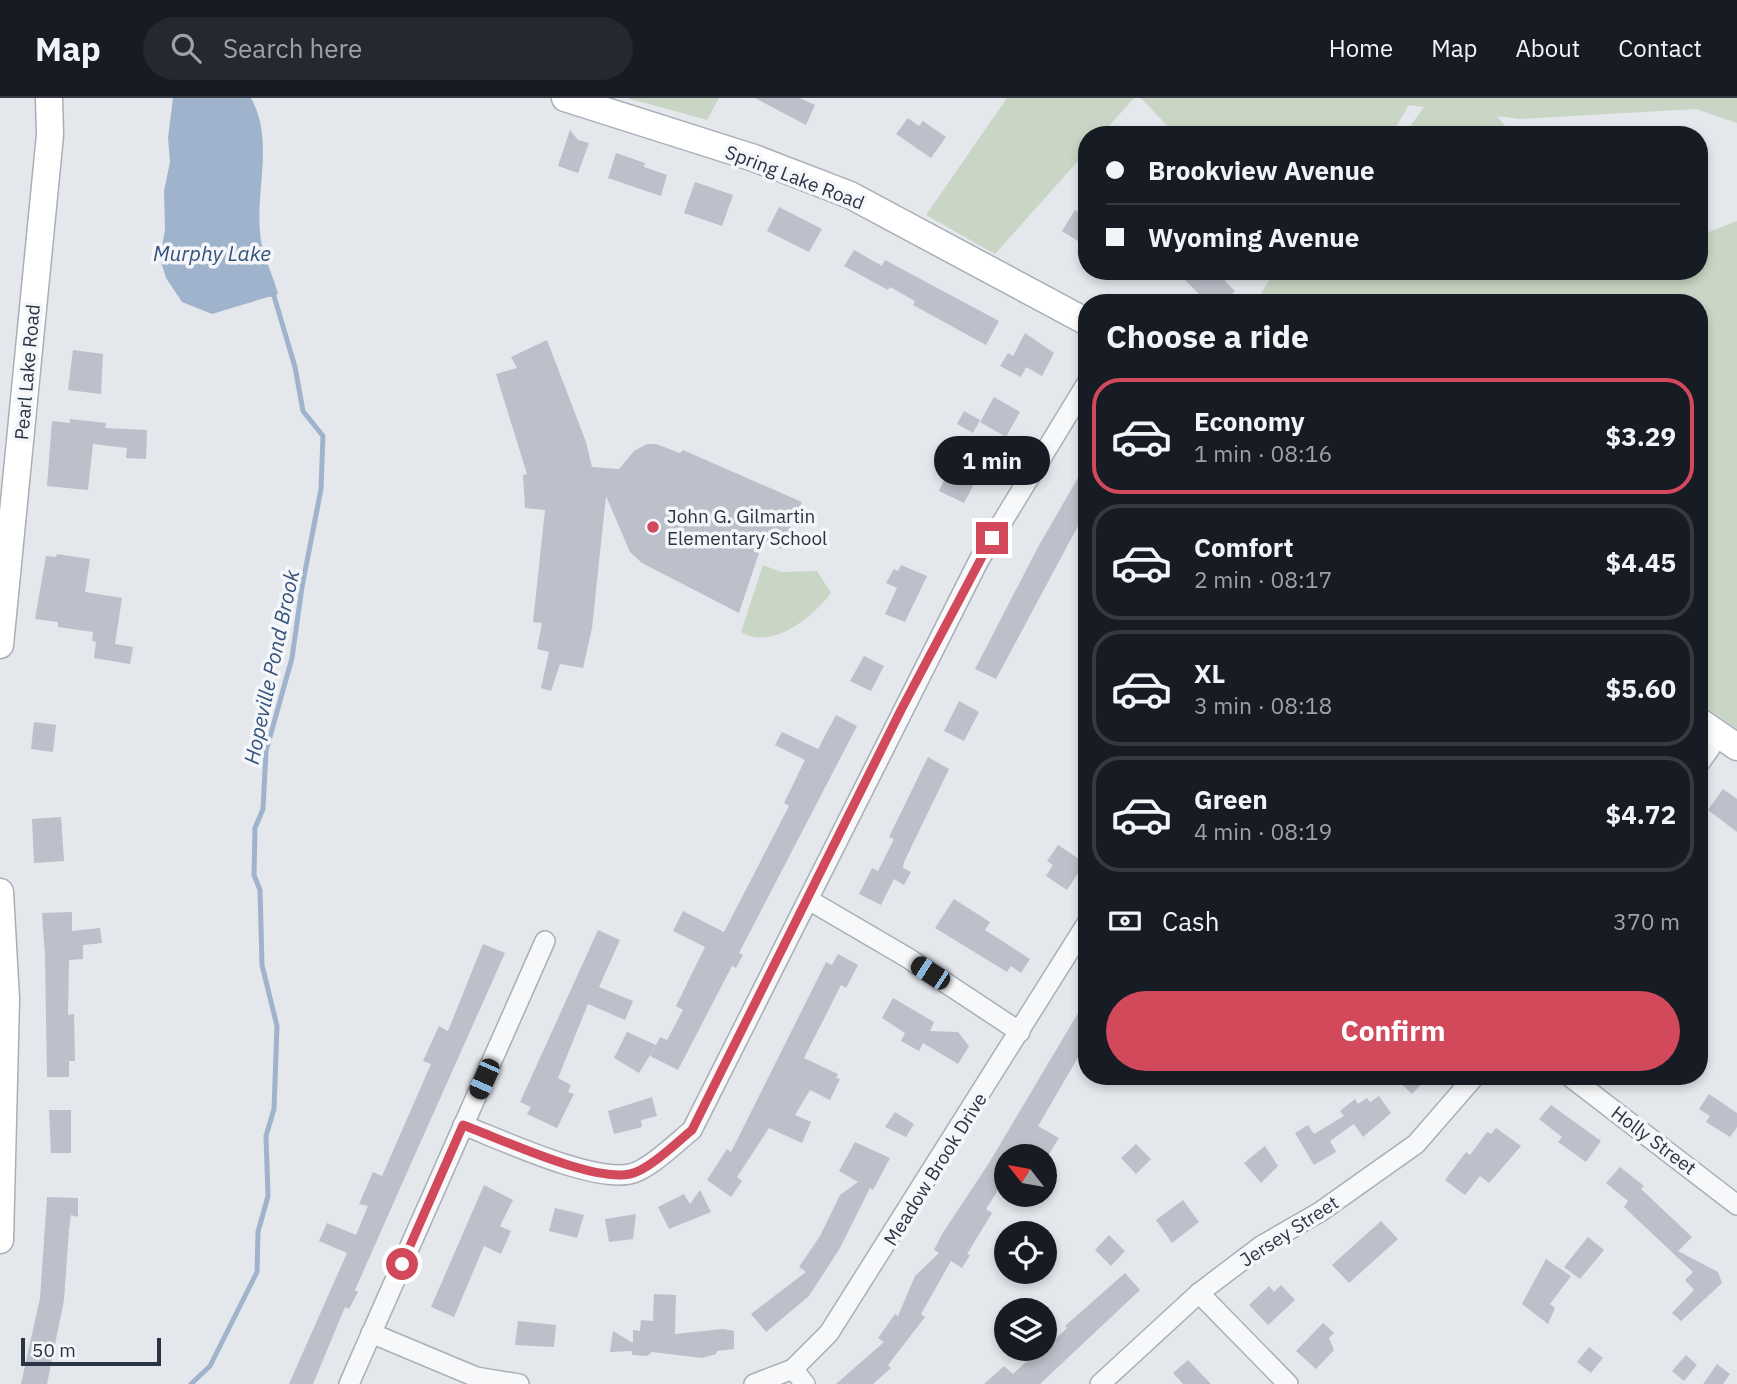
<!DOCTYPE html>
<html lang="en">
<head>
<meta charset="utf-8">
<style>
  body { margin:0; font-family:"IBM Plex Sans",sans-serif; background:#242831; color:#f1f3f6; height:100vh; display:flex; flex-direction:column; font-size:26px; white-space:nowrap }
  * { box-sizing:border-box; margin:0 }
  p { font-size:23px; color:#9ea1a6 }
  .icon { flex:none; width:38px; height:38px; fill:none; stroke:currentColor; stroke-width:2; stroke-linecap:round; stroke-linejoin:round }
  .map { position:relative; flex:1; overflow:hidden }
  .drawer { position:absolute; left:1078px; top:196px; width:630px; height:791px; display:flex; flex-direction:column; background:#171b24; border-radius:28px; box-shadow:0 4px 10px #0003 }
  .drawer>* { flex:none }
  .banner { position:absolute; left:1078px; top:28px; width:630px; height:154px; border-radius:28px; box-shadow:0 4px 10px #0003; display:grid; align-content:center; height:154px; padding:0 28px; background:#171b24 }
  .needle { width:46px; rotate:301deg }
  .controls { position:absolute; left:994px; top:1046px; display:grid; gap:14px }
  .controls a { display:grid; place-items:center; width:63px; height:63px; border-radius:50%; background:#171b24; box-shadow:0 4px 10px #0003; font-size:35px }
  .scale { position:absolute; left:21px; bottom:18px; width:140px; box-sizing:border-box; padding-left:7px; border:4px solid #2b3445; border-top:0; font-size:19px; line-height:24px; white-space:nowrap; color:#2b3445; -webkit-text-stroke:5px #f4f6f9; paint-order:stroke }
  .end { position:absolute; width:32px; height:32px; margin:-16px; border:9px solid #d1495b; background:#fff; box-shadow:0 0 0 4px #fff }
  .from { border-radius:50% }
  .bubble { position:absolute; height:49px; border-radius:24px; background:#171b24; box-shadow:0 4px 10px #0003; font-size:23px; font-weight:800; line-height:49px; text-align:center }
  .car { position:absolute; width:21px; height:42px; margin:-21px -10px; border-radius:9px; box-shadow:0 0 5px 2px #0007; background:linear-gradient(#222 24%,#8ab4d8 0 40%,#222 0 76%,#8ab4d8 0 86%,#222 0) }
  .banner b { display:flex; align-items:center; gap:24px; height:66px; font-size:26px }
  .banner b+b { border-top:2px solid #363941 }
  .banner i { width:18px; height:18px; background:#f1f3f6 }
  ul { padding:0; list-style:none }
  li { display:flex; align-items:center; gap:21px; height:116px; margin:0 14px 10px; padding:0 14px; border:4px solid #363941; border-radius:28px }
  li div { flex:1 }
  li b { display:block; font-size:26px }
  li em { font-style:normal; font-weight:800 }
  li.current { border-color:#d1495b }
  li>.icon { width:63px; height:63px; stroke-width:1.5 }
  h2 { padding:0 28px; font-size:32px; line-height:84px }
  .pay { display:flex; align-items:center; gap:18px; height:77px; padding:0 28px; font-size:26px }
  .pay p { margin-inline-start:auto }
  .cta { display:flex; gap:14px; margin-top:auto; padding:14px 28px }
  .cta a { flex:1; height:80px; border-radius:42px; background:#d1495b; color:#fff; font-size:28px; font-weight:800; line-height:80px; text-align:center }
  header { display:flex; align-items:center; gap:42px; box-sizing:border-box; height:98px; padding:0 35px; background:#171b24; border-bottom:2px solid #363941 }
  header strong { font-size:33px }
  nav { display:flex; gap:38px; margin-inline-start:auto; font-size:24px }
  .search { width:490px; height:63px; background:#242831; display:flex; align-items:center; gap:18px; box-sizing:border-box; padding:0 24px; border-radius:38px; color:#9ea1a6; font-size:26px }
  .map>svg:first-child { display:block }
  .green { fill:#c9d6c5 }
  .water { fill:#9fb4cc }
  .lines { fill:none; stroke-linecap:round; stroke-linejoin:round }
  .stream { stroke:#9fb4cc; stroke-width:5 }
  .building { fill:#bbc0ca }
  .minor-casing { stroke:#a9aeb7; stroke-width:22 }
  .secondary-casing { stroke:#a9aeb7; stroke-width:29 }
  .minor { stroke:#f7f8fa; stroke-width:19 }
  .secondary { stroke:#fff; stroke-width:26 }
  .route { stroke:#d1495b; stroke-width:9 }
  .poi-dot { fill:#d1495b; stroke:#f4f6f9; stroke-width:2.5 }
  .labels { text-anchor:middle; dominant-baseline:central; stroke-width:7; stroke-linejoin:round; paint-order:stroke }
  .street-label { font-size:19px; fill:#2b3445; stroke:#f4f6f9 }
  .poi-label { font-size:19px; fill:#2b3445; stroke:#f4f6f9; text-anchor:start }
  .water-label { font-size:21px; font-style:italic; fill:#34527a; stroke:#f4f6f9 }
</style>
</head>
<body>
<header>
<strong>Map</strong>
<div class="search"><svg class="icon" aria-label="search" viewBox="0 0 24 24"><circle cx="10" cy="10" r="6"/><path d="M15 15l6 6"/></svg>Search here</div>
<nav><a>Home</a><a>Map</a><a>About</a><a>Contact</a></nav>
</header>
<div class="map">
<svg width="1737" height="1286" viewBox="0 0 1737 1286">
  <rect width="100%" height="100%" fill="#e4e7ec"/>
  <g class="green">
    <polygon points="627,0 719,0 707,22"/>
    <polygon points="1007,0 1134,0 1101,37 1087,37 1087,53 995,156 926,117"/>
    <polygon points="1141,0 1737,0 1737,25 1696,11 1520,21 1497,18 1512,37 1404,37 1424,9 1409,7 1391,37 1278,37 1272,32 1264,37 1176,37"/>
    <polygon points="1737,123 1737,631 1699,605 1699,205 1255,205 1275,173 1606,173 1612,181 1621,173 1699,173 1699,138"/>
    <path d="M763 467 781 474 817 473 831 495C813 519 772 553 741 534Z"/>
  </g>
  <path class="water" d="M173 0H251C274 42 256 88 260 134 261 155 273 176 278 196L212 216 182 204 166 180 160 160 165 132 164 93 170 64 168 40Z"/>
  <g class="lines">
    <polyline class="stream" points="191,1286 210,1268 257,1174 258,1134 268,1098 266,1038 274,1011 277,928 262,867 260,792 254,777 255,730 263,711 266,653 292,560 302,489 321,391 323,338 303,313 295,269 274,198 268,194"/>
  </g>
  <g class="building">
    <polygon points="755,0 799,0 815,7 806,27"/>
    <polygon points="908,20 919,28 923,23 946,39 931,60 896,36"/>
    <polygon points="570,32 578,42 589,45 578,75 558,68"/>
    <polygon points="616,55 645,65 644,69 667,77 661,98 608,80"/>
    <polygon points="695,84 733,97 722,128 684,115"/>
    <polygon points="779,109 822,131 809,154 767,133"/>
    <polygon points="1075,112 1087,119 1087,149 1062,133"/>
    <polygon points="854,152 882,168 885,162 999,223 986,247 913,207 915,203 890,189 888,192 844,168"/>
    <polygon points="1176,173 1234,173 1225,183 1235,193 1223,205 1208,205"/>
    <polygon points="1025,235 1054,255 1042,278 1026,269 1021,279 1000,268 1008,255 1013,258"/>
    <polygon points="547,242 586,344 592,369 619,371 634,353 647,346 656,346 680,355 683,352 802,404 781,451 763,443 739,515 642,465 630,454 606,398 592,530 583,570 560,566 551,593 541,590 549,554 537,551 542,525 533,524 545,412 525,410 523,377 527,376 496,276 517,270 511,259"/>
    <polygon points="73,252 103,256 101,296 68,292"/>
    <polygon points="994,299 1020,314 1006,339 980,324"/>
    <polygon points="964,313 980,322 973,335 957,326"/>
    <polygon points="70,321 106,325 105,330 147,332 146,361 126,360 127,350 93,346 88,392 47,388 52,323 70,325"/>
    <polygon points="1087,364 1087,411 996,581 975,571 1037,451"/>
    <polygon points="949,372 975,384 964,405 939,393"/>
    <polygon points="57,456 90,461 85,494 122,500 115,546 133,549 130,566 94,560 96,544 92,543 93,534 58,529 58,524 35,521 46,458 56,459"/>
    <polygon points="901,467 927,478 905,524 885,516 897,490 886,485 894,471 898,473"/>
    <polygon points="864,558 884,568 871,593 850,583"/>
    <polygon points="959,603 979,614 964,643 944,633"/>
    <polygon points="836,617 857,628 739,855 743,857 736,870 732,868 678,972 650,958 655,949 639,975 614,960 627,934 656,947 660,939 667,942 683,912 676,908 705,849 673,833 683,813 724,834 789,708 784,705 805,662 775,647 782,634 818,651"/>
    <polygon points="34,624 56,627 53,654 31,651"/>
    <polygon points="928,659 949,671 904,764 903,770 911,774 904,787 894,781 881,807 859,796 872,770 878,773 894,741 889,739"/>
    <polygon points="1723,691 1737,701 1737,734 1708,712"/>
    <polygon points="61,719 64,763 34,765 32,721"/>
    <polygon points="1058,747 1085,765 1067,792 1046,778 1053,767 1047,763"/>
    <polygon points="954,801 990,824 985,832 1030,861 1021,875 1011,868 1007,874 935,830"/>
    <polygon points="72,814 72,833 100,830 102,845 83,847 83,861 69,862 68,917 74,916 75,963 69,963 69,979 47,979 45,859 42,815"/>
    <polygon points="598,832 620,842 599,889 633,903 625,922 588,906 558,980 571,987 568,994 574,996 557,1030 527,1016 531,1009 520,1004"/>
    <polygon points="483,846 505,855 409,1070 355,1192 358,1194 349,1211 345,1209 313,1286 289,1286 347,1155 319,1143 327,1125 356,1137 368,1108 359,1106 373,1074 382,1078 431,966 423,963 439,928 448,933"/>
    <polygon points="838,856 858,867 846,890 841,887 804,960 838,976 836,980 840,981 830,1002 810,992 795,1017 811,1024 802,1045 769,1030 737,1079 742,1083 731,1099 707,1082 727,1051 731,1054 826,864 832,867"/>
    <polygon points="893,900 934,924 930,933 958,934 969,948 958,966 923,945 919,953 901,943 905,935 882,920"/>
    <polygon points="1087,900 1087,944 1038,1028 1059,1040 1047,1059 1006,1059 1006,1080 986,1111 992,1115 967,1156 970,1157 962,1170 951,1163 921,1216 925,1219 888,1267 891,1270 873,1286 836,1286 884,1244 878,1240 895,1216 898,1218 915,1178 939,1155 934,1152 942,1136 989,1065"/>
    <polygon points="1393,978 1429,978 1412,996"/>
    <polygon points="1709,996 1737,1015 1737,1029 1730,1039 1706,1024 1710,1018 1699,1011"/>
    <polygon points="1379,998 1391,1015 1363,1039 1354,1026 1351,1028 1330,1043 1336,1054 1314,1067 1295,1035 1308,1027 1314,1036 1344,1018 1340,1013 1355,1001 1358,1006 1367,1000 1370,1004"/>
    <polygon points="652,999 657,1018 641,1022 642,1029 614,1036 608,1013"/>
    <polygon points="1551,1007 1601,1043 1586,1064 1558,1044 1562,1039 1539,1021"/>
    <polygon points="49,1012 71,1012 71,1055 51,1055"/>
    <polygon points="895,1014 914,1026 906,1039 885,1029"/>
    <polygon points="1496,1030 1521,1048 1489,1085 1480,1078 1465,1097 1445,1082 1466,1054 1470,1057 1487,1034 1491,1036"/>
    <polygon points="855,1044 890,1060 873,1092 870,1090 840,1150 809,1198 766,1234 751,1216 806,1174 799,1169 820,1138 840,1097 858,1084 839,1073"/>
    <polygon points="1136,1046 1151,1061 1136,1076 1121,1060"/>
    <polygon points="1265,1048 1278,1068 1261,1085 1244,1065"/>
    <polygon points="1620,1069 1644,1088 1641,1091 1692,1139 1678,1153 1718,1174 1722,1185 1681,1223 1672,1215 1694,1192 1685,1182 1693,1174 1624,1109 1628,1103 1606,1085"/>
    <polygon points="484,1087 513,1102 500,1128 511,1133 501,1156 484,1148 454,1219 431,1209"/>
    <polygon points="700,1092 711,1114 669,1131 658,1109 684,1096 690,1106"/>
    <polygon points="47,1099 78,1100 78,1119 71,1117 69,1131 64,1202 47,1286 21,1286 40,1200"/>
    <polygon points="1183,1102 1199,1124 1172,1145 1156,1122"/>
    <polygon points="555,1110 584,1117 577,1140 549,1133"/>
    <polygon points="636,1116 633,1141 609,1144 605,1121"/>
    <polygon points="1381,1123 1398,1141 1349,1185 1332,1167"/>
    <polygon points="1109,1137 1125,1153 1111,1168 1095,1152"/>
    <polygon points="1588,1139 1604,1152 1580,1181 1564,1169"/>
    <polygon points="1546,1161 1571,1178 1550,1206 1555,1210 1548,1226 1522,1206"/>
    <polygon points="1125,1175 1140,1192 1040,1286 984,1286 1004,1268 1013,1276 1040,1251 1045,1251 1067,1230 1065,1228"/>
    <polygon points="1281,1187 1295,1202 1268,1227 1249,1207 1269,1188 1274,1194"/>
    <polygon points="654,1196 676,1197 675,1236 723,1231 734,1233 734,1251 717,1253 716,1256 702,1260 652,1254 647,1258 632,1257 632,1253 610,1254 613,1233 633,1245 633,1232 640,1233 641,1222 653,1223"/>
    <polygon points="518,1223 556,1227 554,1249 515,1247"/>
    <polygon points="1323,1225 1334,1235 1329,1240 1334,1252 1316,1271 1296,1253"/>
    <polygon points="1589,1249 1603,1260 1591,1275 1577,1264"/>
    <polygon points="1686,1257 1697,1267 1684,1283 1672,1273"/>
    <polygon points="1188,1262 1211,1286 1183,1286 1173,1275"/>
    <polygon points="1717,1266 1730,1276 1723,1286 1703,1286"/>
  </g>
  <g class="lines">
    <g class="minor-casing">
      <g id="minor">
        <polyline points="1699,666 1720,636"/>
        <polyline points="809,802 908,860 1020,934"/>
        <polyline points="1569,978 1737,1107"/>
        <path d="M463 1027C502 1042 591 1084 630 1076 649 1072 677 1044 692 1032L979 462 1087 285"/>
        <polyline points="1199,1195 1288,1286"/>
        <polyline points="371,1235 476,1279 519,1286"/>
        <polyline points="793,1271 805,1286"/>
        <polyline points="349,1286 545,843"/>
        <polyline points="754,1286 793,1271 829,1235 1087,825"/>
        <polyline points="1100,1286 1199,1195 1261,1148 1320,1114 1416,1046 1475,978"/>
      </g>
    </g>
    <g class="secondary-casing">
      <g id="secondary">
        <polyline points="565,0 754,60 850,97 1087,224"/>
        <polyline points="0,547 50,37 49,0"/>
        <polyline points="1699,623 1737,649"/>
        <polyline points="0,794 6,901 0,1142"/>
      </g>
    </g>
    <use href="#minor" class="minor"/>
    <use href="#secondary" class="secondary"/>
  </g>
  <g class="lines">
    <path class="route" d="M402 1166 463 1027C501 1041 592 1084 630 1076 649 1072 677 1044 692 1032L901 612 992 440"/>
  </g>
  <circle class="poi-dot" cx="653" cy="429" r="7"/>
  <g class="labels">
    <g class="street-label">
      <text transform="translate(795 79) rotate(21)">Spring Lake Road</text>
      <text transform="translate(27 274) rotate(-85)">Pearl Lake Road</text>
      <text transform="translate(1654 1042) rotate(37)">Holly Street</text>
      <text transform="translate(935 1071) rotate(-58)">Meadow Brook Drive</text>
      <text transform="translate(1289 1133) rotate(-33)">Jersey Street</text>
    </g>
    <g class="poi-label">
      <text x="667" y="418">John G. Gilmartin<tspan x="667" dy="22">Elementary School</tspan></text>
    </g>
    <g class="water-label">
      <text x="212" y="155">Murphy Lake</text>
      <text transform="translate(271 569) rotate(-78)">Hopeville Pond Brook</text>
    </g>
  </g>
</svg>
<div class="controls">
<a><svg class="needle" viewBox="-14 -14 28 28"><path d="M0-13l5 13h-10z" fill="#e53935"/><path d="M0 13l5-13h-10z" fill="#9ea1a6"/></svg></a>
<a><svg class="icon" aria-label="locate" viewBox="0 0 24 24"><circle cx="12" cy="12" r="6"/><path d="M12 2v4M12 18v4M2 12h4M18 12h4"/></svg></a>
<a><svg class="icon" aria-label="layers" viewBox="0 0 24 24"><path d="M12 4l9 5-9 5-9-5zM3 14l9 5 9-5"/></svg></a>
</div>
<div class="scale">50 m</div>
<i class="end from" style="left:402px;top:1166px"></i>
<i class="end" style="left:992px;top:440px"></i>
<div class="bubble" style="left:934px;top:338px;width:116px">1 min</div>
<i class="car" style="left:930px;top:875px;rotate:303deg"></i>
<i class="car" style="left:484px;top:981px;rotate:204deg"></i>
<div class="banner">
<b><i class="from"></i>Brookview Avenue</b>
<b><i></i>Wyoming Avenue</b>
</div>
<section class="drawer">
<h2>Choose a ride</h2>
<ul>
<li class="current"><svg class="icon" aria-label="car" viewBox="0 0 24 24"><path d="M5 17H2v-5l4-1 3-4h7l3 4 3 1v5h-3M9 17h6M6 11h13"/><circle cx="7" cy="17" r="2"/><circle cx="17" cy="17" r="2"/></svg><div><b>Economy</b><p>1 min · 08:16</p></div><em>$3.29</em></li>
<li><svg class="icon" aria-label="car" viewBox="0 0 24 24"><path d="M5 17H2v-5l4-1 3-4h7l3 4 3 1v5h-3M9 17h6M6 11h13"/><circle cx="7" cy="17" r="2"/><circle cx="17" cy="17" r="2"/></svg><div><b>Comfort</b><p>2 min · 08:17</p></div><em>$4.45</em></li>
<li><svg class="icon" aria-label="car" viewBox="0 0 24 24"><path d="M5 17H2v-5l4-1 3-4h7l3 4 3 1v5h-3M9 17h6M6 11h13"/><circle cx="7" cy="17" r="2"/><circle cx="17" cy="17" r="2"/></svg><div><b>XL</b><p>3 min · 08:18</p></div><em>$5.60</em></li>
<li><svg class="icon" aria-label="car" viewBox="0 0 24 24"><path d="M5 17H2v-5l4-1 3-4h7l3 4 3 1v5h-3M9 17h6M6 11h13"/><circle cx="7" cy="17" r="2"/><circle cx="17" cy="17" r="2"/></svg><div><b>Green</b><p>4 min · 08:19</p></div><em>$4.72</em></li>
</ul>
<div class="pay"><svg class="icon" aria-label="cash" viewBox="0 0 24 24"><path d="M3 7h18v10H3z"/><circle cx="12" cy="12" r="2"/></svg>Cash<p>370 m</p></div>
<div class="cta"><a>Confirm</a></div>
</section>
</div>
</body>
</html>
